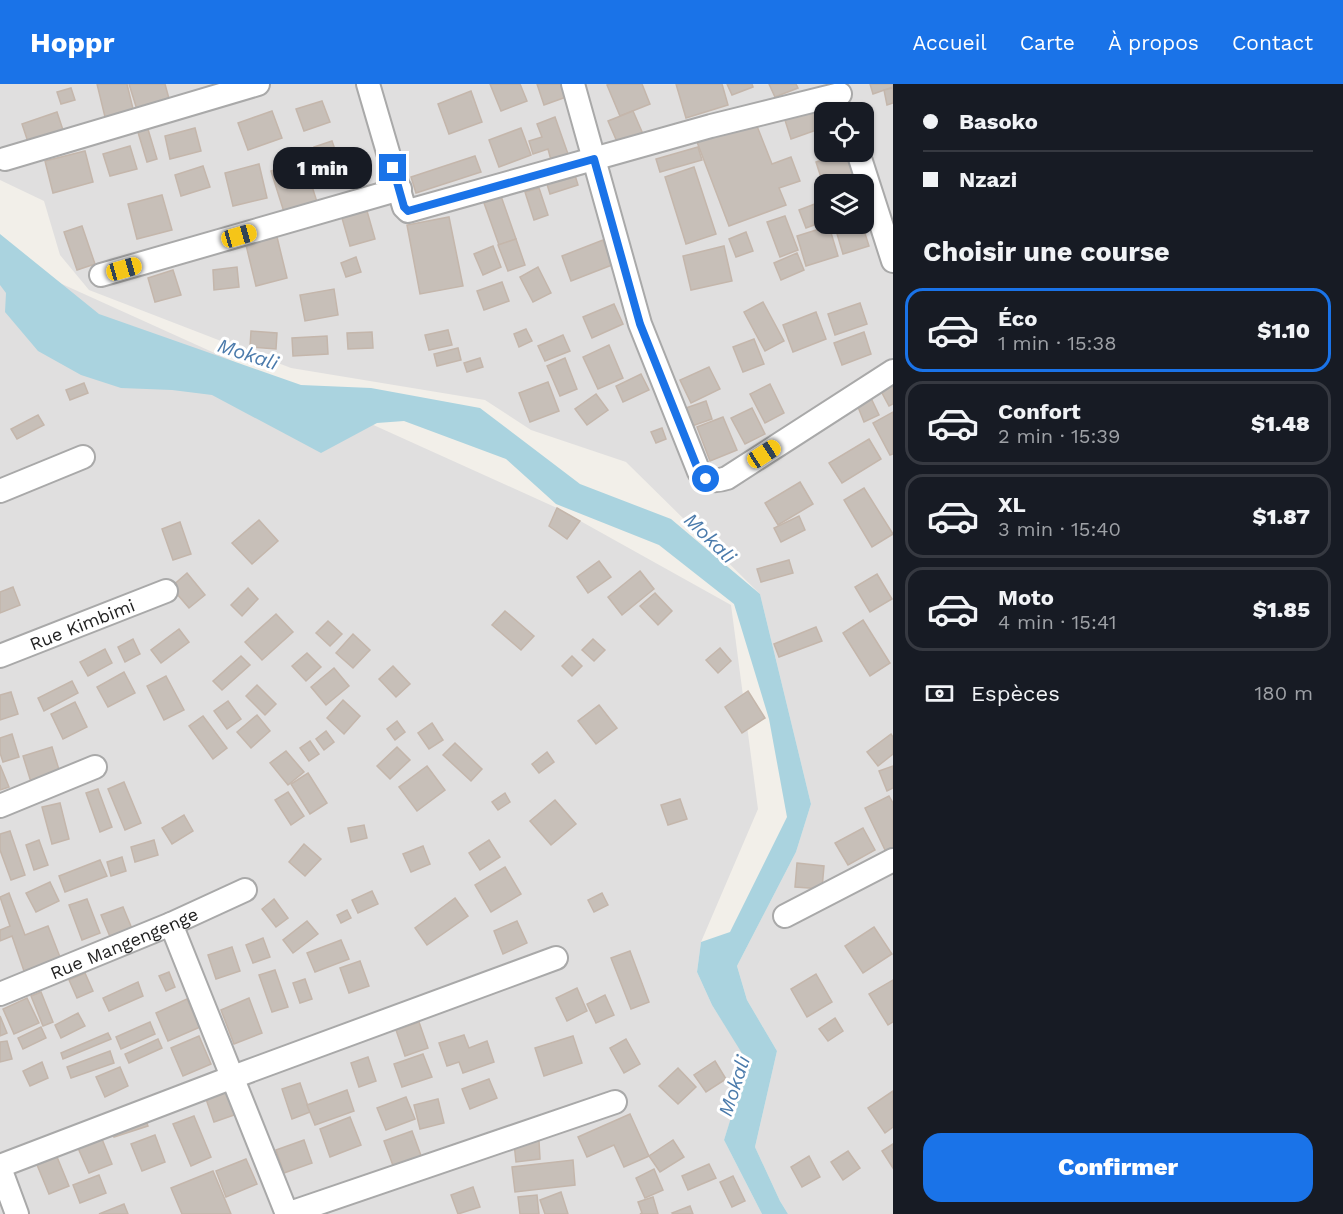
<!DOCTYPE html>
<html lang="fr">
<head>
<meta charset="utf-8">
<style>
  body { margin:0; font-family:"Work Sans",sans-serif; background:#242831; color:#f1f3f6; height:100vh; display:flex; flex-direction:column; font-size:22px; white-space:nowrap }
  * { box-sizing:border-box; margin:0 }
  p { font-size:20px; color:#9ea1a6 }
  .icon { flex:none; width:33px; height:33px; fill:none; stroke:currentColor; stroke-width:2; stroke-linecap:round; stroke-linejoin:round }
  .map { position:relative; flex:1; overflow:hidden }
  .drawer { display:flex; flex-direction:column; background:#171b24; width:450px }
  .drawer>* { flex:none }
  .top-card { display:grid; align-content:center; height:132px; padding:0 30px; background:#171b24 }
  .controls { position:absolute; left:814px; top:18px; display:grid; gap:12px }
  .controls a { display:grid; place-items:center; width:60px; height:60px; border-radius:12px; background:#171b24; box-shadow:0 2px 4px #0004; font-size:30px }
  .end { position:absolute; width:27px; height:27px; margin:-14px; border:8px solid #1a73e8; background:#fff; box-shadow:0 0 0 3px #fff }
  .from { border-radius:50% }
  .bubble { position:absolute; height:42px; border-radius:18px; background:#171b24; box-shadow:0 2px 4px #0004; font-size:20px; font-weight:800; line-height:42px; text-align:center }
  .car { position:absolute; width:18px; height:36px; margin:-18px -9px; border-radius:8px; box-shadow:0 0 4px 2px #0007; background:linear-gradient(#f5c518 24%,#345 0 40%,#f5c518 0 76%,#345 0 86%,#f5c518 0) }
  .top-card b { display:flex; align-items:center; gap:21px; height:57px; font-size:22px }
  .top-card b+b { border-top:2px solid #363941 }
  .top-card i { width:15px; height:15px; background:#f1f3f6 }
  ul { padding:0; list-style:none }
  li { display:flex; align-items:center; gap:18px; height:84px; margin:0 12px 9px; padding:0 18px; border:3px solid #363941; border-radius:18px }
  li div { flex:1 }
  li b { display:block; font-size:22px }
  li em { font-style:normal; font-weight:800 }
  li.selected { border-color:#1a73e8 }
  li>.icon { width:54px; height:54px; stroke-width:1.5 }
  h2 { padding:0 30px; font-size:27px; line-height:72px }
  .pay { display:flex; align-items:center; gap:15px; height:66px; padding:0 30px; font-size:22px }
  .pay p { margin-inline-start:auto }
  .button { display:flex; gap:12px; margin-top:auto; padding:12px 30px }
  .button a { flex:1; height:69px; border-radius:18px; background:#1a73e8; color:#fff; font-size:24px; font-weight:800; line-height:69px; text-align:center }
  header { display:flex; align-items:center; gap:36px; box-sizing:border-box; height:84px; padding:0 30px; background:#1a73e8; color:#fff }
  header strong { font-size:28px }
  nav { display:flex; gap:33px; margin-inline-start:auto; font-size:21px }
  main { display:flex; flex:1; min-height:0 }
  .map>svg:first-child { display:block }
  .residential { fill:#e0dfdf; fill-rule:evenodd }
  .water { fill:#aad3df }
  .building { fill:#c7bfb8; stroke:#c4b6ab; stroke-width:1.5 }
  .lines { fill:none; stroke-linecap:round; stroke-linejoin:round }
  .minor-casing { stroke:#a9a9a9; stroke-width:26 }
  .minor { stroke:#fff; stroke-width:22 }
  .route { stroke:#1a73e8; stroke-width:8 }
  .labels { text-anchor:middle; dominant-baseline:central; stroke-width:6; stroke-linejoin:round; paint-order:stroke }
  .street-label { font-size:18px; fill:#222; stroke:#fff }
  .water-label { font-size:20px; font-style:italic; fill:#4a7aab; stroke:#fff }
</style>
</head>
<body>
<header>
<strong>Hoppr</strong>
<nav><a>Accueil</a><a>Carte</a><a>À propos</a><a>Contact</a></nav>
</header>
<main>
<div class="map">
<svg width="893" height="1130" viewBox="0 0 893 1130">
  <rect width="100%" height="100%" fill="#f2efe9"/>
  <g class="residential">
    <path d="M0 0H893V1130H788L780 1117 755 1063 777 967 747 916 737 882 796 768 811 720 760 510 626 378 531 346 485 316 291 284 89 206 60 171 44 117 0 96ZM825 28H864V68H825ZM825 100H864V140H825Z"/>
    <polygon points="0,172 557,424 731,521 758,725 701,858 697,888 712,921 749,979 724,1056 762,1130 0,1130"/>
  </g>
  <polygon class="water" points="0,150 99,230 301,301 371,304 480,324 580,400 671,435 760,510 811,720 796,768 737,882 747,916 777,967 755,1063 780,1117 788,1130 762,1130 724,1056 748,979 712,921 697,888 701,858 730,848 787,733 769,635 734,520 659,461 556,420 506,375 404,337 377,339 321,369 212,311 172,306 121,304 81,291 38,267 5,228 6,209 0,201"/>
  <g class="building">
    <polygon points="97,0 127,0 134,29 106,37"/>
    <polygon points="129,0 165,0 171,22 139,32"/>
    <polygon points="490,0 520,0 527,17 501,27"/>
    <polygon points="537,0 565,0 569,12 544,21"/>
    <polygon points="610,0 642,0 650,20 620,32 607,1"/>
    <polygon points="676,0 722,0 728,21 686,34"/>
    <polygon points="727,0 752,0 753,3 732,11"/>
    <polygon points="769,0 796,0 798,4 775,13"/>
    <polygon points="870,0 893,0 893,3 873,10"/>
    <polygon points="71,4 75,16 61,20 57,8"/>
    <polygon points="893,4 893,19 887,21 884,6"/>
    <polygon points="471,7 482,38 449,50 438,20"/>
    <polygon points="322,17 330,38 304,47 296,25"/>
    <polygon points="826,18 830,28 825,28 825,43 791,55 784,33"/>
    <polygon points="272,27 282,54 248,66 238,39"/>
    <polygon points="633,27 643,50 618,60 608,37"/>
    <polygon points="57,28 63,46 28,58 22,40"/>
    <polygon points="555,33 568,70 551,76 548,65 533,70 529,57 542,53 537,40"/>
    <polygon points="755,37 772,80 791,73 800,97 779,104 786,121 729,142 697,58"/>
    <polygon points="147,42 157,75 147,78 137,45"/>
    <polygon points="195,44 201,67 170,75 165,52"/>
    <polygon points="521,44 531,71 499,83 489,56"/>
    <polygon points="332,57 339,77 321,83 314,63"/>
    <polygon points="130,62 137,85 110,92 103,70"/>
    <polygon points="698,63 702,76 660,88 656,75"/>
    <polygon points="85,67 93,98 53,109 45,77"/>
    <polygon points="848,68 858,92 832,100 825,100 824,103 816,78"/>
    <polygon points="475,72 481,88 416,109 411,93"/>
    <polygon points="304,77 317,118 284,128 271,87"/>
    <polygon points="259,80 267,114 233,122 225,89"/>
    <polygon points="203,82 210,103 181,112 175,91"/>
    <polygon points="694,83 716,150 686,160 665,93"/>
    <polygon points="574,88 578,101 550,110 546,97"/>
    <polygon points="539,104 548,131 534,136 525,108"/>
    <polygon points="162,111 172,146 137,155 128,120"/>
    <polygon points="501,112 516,155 499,161 484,119"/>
    <polygon points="825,116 825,137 806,144 799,126"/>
    <polygon points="367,127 375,155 350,162 342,134"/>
    <polygon points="785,132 798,166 780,173 767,138"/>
    <polygon points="449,133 463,202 420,210 407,141"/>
    <polygon points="846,140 862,140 869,162 843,170 835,143"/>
    <polygon points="82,142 95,180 77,186 64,148"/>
    <polygon points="829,142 838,172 806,182 797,152"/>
    <polygon points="746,148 753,167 736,173 729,155"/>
    <polygon points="277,153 287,194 256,202 246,161"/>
    <polygon points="516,155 525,181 508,187 498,161"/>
    <polygon points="603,156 612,181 571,197 562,172"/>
    <polygon points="493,162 501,183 483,191 474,170"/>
    <polygon points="724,162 732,197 691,206 683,172"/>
    <polygon points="797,169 804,186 781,196 774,179"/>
    <polygon points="356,173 361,188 346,193 341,179"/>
    <polygon points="237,183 239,203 214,206 213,186"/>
    <polygon points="538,183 551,209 533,218 520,193"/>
    <polygon points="173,186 181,211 155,218 148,194"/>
    <polygon points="502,198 509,217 484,226 477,207"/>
    <polygon points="334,205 338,231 305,237 300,211"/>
    <polygon points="763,218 784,257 765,267 744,228"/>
    <polygon points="860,219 867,240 835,251 828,230"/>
    <polygon points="614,220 623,240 592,254 583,233"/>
    <polygon points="816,228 826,255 793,268 783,241"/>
    <polygon points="526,245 532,257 519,263 514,250"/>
    <polygon points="448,246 452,261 429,266 425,251"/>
    <polygon points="251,247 277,249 276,265 250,263"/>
    <polygon points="372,248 373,264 348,265 347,249"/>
    <polygon points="864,248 871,270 842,281 834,259"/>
    <polygon points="563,251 570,267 545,277 538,262"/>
    <polygon points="327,252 328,270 293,272 292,254"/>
    <polygon points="754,255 764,280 743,288 733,263"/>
    <polygon points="609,261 623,294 598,305 583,273"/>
    <polygon points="458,264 461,276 437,282 434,270"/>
    <polygon points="480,274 483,283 467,288 464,279"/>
    <polygon points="565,274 577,305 560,312 547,282"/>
    <polygon points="709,283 720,305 691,319 680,296"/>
    <polygon points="641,290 649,306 623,318 616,302"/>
    <polygon points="548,298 559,327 530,338 519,309"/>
    <polygon points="84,299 88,309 70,316 66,306"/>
    <polygon points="770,300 784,329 765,339 750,310"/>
    <polygon points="893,301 893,320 889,322 881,307"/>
    <polygon points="596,310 608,326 587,341 575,325"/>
    <polygon points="870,312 879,331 864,338 856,318"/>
    <polygon points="706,317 712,335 692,342 686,324"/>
    <polygon points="752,324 765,350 745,360 731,334"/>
    <polygon points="893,328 893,370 890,371 873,339"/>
    <polygon points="38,331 44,341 17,355 11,345"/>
    <polygon points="723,333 737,366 710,377 697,343"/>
    <polygon points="662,344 666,355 656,359 651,348"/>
    <polygon points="869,355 881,375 842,399 829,379"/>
    <polygon points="800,398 813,420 778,441 765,419"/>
    <polygon points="864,404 893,450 872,463 844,416"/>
    <polygon points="557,424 580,437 567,455 549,442"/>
    <polygon points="799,432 805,446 781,458 774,444"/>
    <polygon points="259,436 278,457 252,480 232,459"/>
    <polygon points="180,438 191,470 173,476 162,445"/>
    <polygon points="789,476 793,489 761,498 757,485"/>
    <polygon points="599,477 611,493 588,509 577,493"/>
    <polygon points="640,487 654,505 622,531 608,513"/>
    <polygon points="187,489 205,511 189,524 171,503"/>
    <polygon points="877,490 892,515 870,528 855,503"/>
    <polygon points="13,503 20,521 0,529 0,508"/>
    <polygon points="248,504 258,515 242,532 231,521"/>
    <polygon points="655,509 672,527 658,541 640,522"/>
    <polygon points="505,527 534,552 521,566 492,541"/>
    <polygon points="276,530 293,548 262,576 245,558"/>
    <polygon points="863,536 890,579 870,592 843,549"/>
    <polygon points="328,537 342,550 330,562 316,549"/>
    <polygon points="816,543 822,557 779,573 774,560"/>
    <polygon points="179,545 189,558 161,579 151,566"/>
    <polygon points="353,550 370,566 353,584 336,569"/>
    <polygon points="133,555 140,570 125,578 118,563"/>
    <polygon points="593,555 605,566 594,577 582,566"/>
    <polygon points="720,564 731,577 718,589 706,576"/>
    <polygon points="105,565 112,579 88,592 80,578"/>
    <polygon points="307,569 321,583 306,597 292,582"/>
    <polygon points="241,572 250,581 222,606 213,597"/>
    <polygon points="572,572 582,582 572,592 562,582"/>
    <polygon points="393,582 410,600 396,613 379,595"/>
    <polygon points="334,584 349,602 326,621 311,603"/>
    <polygon points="124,588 135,609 108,623 97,603"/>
    <polygon points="166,592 184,626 164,636 147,602"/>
    <polygon points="72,597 78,609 44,627 38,614"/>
    <polygon points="257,601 276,620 265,631 246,612"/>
    <polygon points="748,607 765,634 742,649 725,623"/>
    <polygon points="11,608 18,630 0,636 0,611"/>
    <polygon points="343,616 360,632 344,650 327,634"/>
    <polygon points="228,617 241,635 227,645 214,627"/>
    <polygon points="75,618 87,643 63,655 51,630"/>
    <polygon points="599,621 617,644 596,660 578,637"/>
    <polygon points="257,631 270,647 251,664 237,648"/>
    <polygon points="203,632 227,664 213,675 189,642"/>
    <polygon points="397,637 405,648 395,656 387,645"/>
    <polygon points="432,639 443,656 429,665 418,649"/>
    <polygon points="326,647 334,658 324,666 316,655"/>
    <polygon points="12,650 19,673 3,678 0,669 0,654"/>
    <polygon points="891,650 893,653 893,670 878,682 867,668"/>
    <polygon points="310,657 319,670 309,677 300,664"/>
    <polygon points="455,659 482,685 471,697 443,671"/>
    <polygon points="52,663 60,689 31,698 23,672"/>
    <polygon points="397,663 410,676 390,695 377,682"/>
    <polygon points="286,667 304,688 288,701 270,679"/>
    <polygon points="547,668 554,678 539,689 532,680"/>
    <polygon points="0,681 9,703 0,706"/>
    <polygon points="427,682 445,706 417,727 399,703"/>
    <polygon points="893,682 893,704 887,707 879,687"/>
    <polygon points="308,689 327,719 310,730 291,700"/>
    <polygon points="124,698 141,739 125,746 108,705"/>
    <polygon points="98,705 112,743 100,748 86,709"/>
    <polygon points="288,708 304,732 291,741 275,716"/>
    <polygon points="505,709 510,718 498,726 492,718"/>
    <polygon points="889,712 893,719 893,768 887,770 865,724"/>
    <polygon points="680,715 687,735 668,741 661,721"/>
    <polygon points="555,716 576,740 551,761 530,737"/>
    <polygon points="60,719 69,755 52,760 42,723"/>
    <polygon points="184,731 193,747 172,760 162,744"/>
    <polygon points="364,741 367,754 351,758 348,744"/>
    <polygon points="863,744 875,766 848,781 835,759"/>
    <polygon points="10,747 25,791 11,796 0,766 0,750"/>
    <polygon points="39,756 48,781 34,786 26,761"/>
    <polygon points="154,756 158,771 135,778 131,763"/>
    <polygon points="489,756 500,773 480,786 469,769"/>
    <polygon points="304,760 321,775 305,792 289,778"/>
    <polygon points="423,762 430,780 411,788 403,770"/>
    <polygon points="122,773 126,787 111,792 107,778"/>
    <polygon points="100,776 107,792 65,808 59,792"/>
    <polygon points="797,779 824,782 822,805 795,803"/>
    <polygon points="505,783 521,810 491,828 475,801"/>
    <polygon points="50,798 59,817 36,828 26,809"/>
    <polygon points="372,807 378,820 358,829 352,816"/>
    <polygon points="9,809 25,851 48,842 60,873 24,887 12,852 0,857 0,846 10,842 0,813"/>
    <polygon points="602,809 608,821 594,828 588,816"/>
    <polygon points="455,814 468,832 427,861 415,844"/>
    <polygon points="87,815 100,849 82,856 69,821"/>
    <polygon points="274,815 288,834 276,843 262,825"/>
    <polygon points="123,823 133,847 111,855 101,831"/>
    <polygon points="347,826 351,834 341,839 337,831"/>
    <polygon points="307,837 318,850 293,869 283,856"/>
    <polygon points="517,837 527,859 503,870 494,847"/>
    <polygon points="874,843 892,870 863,889 845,862"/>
    <polygon points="263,854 270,873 253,879 246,861"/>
    <polygon points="341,856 349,875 315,888 307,869"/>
    <polygon points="232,863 240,887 216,895 208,871"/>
    <polygon points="630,867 649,918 631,925 611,874"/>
    <polygon points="360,877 369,902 349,909 340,884"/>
    <polygon points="275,886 288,923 272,928 259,891"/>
    <polygon points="169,888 175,903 166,907 159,892"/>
    <polygon points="85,889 93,907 77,914 69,896"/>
    <polygon points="816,890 832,918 807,933 791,905"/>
    <polygon points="305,895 312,915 300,919 293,899"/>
    <polygon points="893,896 893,938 888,941 869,910"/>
    <polygon points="138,898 143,912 109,927 103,914"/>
    <polygon points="577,904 587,927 567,937 556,914"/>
    <polygon points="41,908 53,938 43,942 31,912"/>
    <polygon points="605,911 614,931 596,939 587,920"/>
    <polygon points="27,914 39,939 14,950 3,925"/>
    <polygon points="249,914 262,949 234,960 221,926"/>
    <polygon points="187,915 200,943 168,957 156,929"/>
    <polygon points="78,929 85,942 61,954 55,941"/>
    <polygon points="0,932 7,949 0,952"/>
    <polygon points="835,934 843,947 828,957 819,945"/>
    <polygon points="150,938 155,950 121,965 116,953"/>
    <polygon points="419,938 428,964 405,972 396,946"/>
    <polygon points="41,943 46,954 23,965 18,954"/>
    <polygon points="108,949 111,955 63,975 61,969"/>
    <polygon points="464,951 469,964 487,957 494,978 463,989 459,978 447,982 439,959"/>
    <polygon points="199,952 211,980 183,992 171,964"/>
    <polygon points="573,952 582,979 544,992 535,964"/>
    <polygon points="158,955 162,964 129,979 125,970"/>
    <polygon points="626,955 640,980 624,989 610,964"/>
    <polygon points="7,957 12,975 0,978 0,958"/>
    <polygon points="110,967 114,979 71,994 67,983"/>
    <polygon points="423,970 432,993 402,1003 394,980"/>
    <polygon points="368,973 376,997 359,1003 351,979"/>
    <polygon points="715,977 726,995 706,1008 694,991"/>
    <polygon points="42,978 48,994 30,1002 23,987"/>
    <polygon points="120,983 128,1002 105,1013 96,993"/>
    <polygon points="678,984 696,1003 678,1020 659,1002"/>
    <polygon points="489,995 497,1014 470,1025 462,1005"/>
    <polygon points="300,999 310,1028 292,1035 282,1005"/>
    <polygon points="347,1006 354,1027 315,1041 307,1021"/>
    <polygon points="229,1007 237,1030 214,1038 206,1015"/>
    <polygon points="893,1007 893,1043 885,1049 868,1024"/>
    <polygon points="406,1013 415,1035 386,1046 377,1024"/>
    <polygon points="438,1015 444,1039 420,1045 414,1021"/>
    <polygon points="143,1030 148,1042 114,1053 110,1041"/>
    <polygon points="630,1030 649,1072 624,1083 614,1061 587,1073 578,1053"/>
    <polygon points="194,1032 211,1073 191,1082 173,1040"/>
    <polygon points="350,1033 361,1061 330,1073 320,1045"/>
    <polygon points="98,1045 112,1080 89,1089 74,1055"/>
    <polygon points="412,1047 423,1077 395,1087 384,1057"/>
    <polygon points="155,1051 165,1078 142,1087 131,1060"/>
    <polygon points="304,1056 312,1079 284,1089 276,1066"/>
    <polygon points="673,1056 684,1073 660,1088 649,1072"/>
    <polygon points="539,1057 540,1075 516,1078 514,1059"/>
    <polygon points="893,1060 893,1084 882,1067"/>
    <polygon points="848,1067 860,1084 843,1096 831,1078"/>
    <polygon points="55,1068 69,1102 49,1110 35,1076"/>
    <polygon points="809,1072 820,1093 802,1103 791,1083"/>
    <polygon points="246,1075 257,1100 226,1113 216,1087"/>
    <polygon points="573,1076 575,1101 515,1108 512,1083"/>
    <polygon points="709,1080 716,1094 688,1106 682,1092"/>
    <polygon points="654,1085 663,1106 645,1114 636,1094"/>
    <polygon points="213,1087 231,1130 182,1130 171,1104"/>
    <polygon points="99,1091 106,1109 80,1119 73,1101"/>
    <polygon points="733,1092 745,1117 732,1123 720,1098"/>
    <polygon points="473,1103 480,1123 458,1130 451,1111"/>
    <polygon points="561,1108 568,1130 545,1130 540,1116"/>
    <polygon points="537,1111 539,1130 520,1130 518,1113"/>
    <polygon points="653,1113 658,1130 640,1130 642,1129 638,1118"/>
    <polygon points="124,1120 128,1130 99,1130"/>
    <polygon points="690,1122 693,1130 673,1130 672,1129"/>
  </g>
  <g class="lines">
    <g class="minor-casing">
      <g id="minor">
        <polyline points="368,0 404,123 408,127 711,42 840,10"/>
        <path d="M573 0 640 240 699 388C708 397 715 398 727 394L893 287"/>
        <polyline points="858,68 893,177"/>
        <polyline points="5,75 258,0"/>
        <polyline points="101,191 400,105"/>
        <polyline points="0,407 83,373"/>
        <path id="s1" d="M0 572 166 507"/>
        <polyline points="0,722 95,683"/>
        <polyline points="785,832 893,776"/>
        <polyline points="171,840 287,1130 615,1018"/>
        <path id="s2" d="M0 910 171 840 245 806"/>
        <polyline points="0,1082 233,993 556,874"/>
        <polyline points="0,1084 17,1130"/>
      </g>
    </g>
    <use href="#minor" class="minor"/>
  </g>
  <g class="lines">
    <polyline class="route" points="393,84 404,123 408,127 594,75 640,240 699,388 706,395"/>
  </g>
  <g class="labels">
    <g class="street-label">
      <text stroke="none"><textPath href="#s1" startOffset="88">Rue Kimbimi</textPath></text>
      <text stroke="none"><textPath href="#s2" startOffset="134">Rue Mangengenge</textPath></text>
    </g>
    <g class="water-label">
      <text transform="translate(248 270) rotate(18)">Mokali</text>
      <text transform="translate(710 454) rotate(44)">Mokali</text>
      <text transform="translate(734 1002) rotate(-72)">Mokali</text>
    </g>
  </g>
</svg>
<div class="controls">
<a><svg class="icon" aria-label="locate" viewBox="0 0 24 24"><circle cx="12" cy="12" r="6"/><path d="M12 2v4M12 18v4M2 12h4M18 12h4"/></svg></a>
<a><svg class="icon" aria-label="layers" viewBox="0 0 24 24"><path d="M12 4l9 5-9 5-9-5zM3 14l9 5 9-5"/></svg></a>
</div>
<i class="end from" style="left:706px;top:395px"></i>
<i class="end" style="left:393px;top:84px"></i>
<div class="bubble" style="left:273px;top:63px;width:99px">1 min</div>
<i class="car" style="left:239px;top:152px;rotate:74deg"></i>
<i class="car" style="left:124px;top:185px;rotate:74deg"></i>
<i class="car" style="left:764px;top:370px;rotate:57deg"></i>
</div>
<section class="drawer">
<div class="top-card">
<b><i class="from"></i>Basoko</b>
<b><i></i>Nzazi</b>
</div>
<h2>Choisir une course</h2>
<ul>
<li class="selected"><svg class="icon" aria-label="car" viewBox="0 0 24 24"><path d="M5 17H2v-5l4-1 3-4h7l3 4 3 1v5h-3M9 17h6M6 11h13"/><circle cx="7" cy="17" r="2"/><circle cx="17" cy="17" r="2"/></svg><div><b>Éco</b><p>1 min · 15:38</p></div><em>$1.10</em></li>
<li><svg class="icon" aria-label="car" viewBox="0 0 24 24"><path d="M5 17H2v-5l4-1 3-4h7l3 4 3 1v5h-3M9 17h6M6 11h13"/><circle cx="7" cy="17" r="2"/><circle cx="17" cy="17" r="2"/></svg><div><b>Confort</b><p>2 min · 15:39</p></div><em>$1.48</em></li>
<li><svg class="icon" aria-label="car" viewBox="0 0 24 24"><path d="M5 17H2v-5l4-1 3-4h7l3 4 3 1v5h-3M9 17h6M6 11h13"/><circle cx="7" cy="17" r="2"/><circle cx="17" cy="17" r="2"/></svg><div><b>XL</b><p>3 min · 15:40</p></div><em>$1.87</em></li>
<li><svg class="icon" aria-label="car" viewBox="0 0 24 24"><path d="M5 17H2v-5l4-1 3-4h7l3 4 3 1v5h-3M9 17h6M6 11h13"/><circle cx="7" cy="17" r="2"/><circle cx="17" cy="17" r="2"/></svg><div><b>Moto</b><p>4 min · 15:41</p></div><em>$1.85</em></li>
</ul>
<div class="pay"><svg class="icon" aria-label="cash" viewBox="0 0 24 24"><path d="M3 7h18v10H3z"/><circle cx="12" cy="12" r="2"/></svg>Espèces<p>180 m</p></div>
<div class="button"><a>Confirmer</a></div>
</section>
</main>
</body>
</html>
